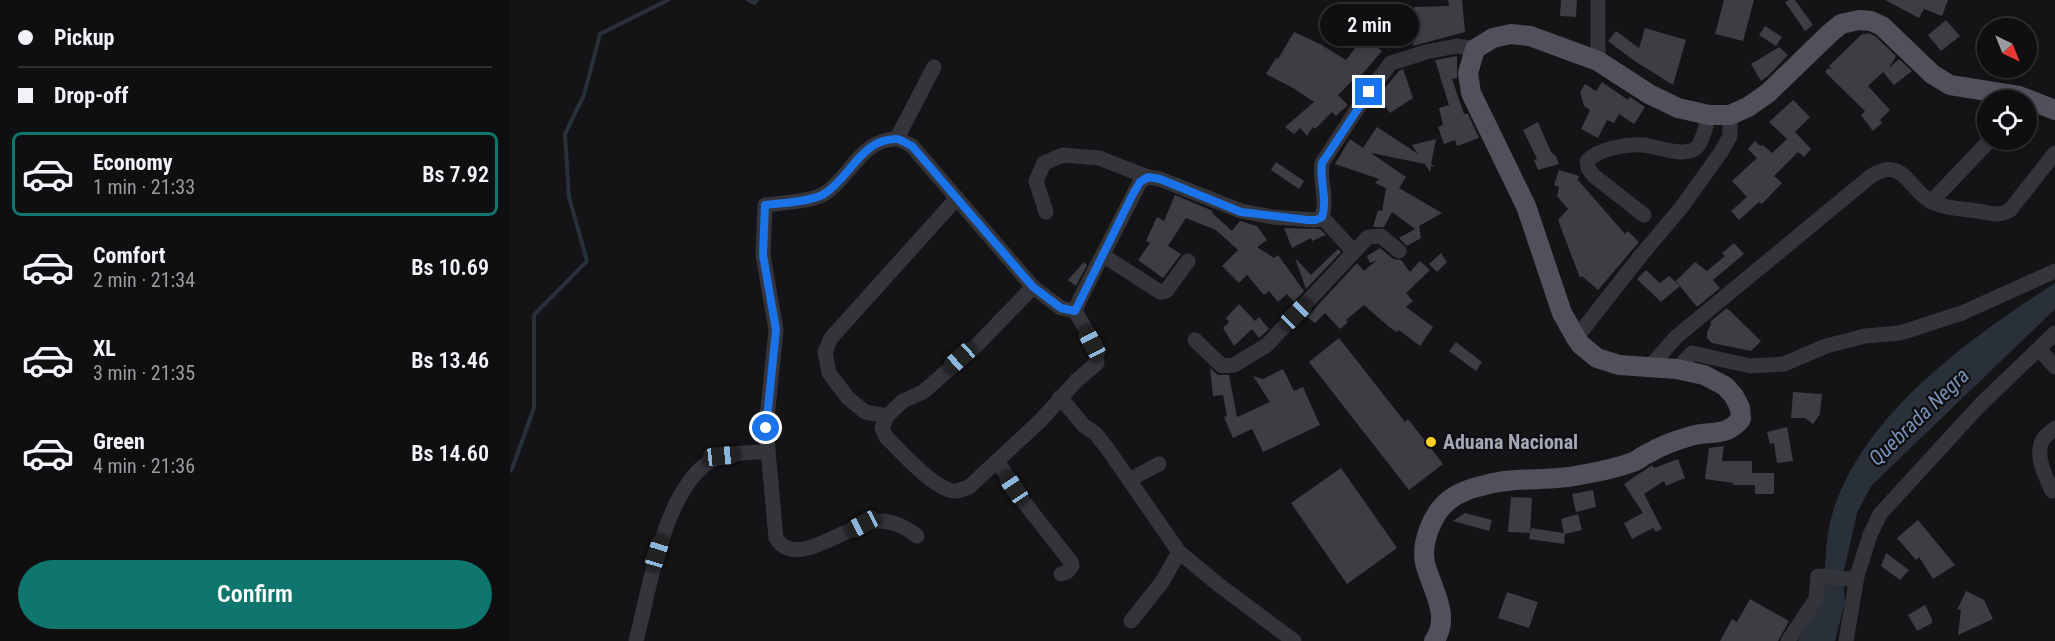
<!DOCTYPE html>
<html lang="en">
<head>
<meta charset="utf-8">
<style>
  body { margin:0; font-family:"Roboto Condensed",sans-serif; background:#181719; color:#f1f3f6; height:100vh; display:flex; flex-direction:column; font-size:22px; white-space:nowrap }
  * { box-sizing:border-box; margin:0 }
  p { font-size:20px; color:#9b9c9f }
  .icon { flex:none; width:33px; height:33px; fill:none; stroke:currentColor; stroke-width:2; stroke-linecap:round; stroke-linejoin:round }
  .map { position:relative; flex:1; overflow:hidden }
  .sheet { display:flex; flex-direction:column; background:#0f0e10; width:510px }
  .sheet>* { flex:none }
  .guide { display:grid; align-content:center; height:132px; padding:0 18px; background:#0f0e10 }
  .needle { width:39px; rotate:137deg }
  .controls { position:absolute; left:1467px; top:18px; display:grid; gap:12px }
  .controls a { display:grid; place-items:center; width:60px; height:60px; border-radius:50%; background:#0f0e10; box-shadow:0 3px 9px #0003,0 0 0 2px #2f2e30; font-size:30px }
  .end { position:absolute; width:27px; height:27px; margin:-14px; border:8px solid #1a73e8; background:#fff; box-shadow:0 0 0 3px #fff }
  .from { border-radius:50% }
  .bubble { position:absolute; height:42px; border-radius:21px; background:#0f0e10; box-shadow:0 3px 9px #0003,0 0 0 2px #2f2e30; font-size:20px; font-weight:600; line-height:42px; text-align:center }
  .car { position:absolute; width:18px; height:36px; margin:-18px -9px; border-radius:8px; box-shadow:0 0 4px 2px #0007; background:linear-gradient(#222 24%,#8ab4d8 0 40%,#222 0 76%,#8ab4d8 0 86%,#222 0) }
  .guide b { display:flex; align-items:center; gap:21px; height:57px; font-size:22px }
  .guide b+b { border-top:2px solid #2f2e30 }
  .guide i { width:15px; height:15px; background:#f1f3f6 }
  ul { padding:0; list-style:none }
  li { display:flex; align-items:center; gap:18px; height:84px; margin:0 12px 9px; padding:0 6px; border:3px solid transparent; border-radius:9px }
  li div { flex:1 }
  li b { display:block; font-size:22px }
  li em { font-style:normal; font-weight:600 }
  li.on { border-color:#0f766e }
  li>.icon { width:54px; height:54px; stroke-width:1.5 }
  .button { display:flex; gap:12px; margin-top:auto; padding:12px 18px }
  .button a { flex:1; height:69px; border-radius:36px; background:#0f766e; color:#fff; font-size:24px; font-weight:600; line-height:69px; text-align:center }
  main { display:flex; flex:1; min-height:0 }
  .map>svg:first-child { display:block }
  .water { fill:#29303a }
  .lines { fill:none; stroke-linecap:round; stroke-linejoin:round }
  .stream { stroke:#29303a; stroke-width:4 }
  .building { fill:#3e3d43 }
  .minor { stroke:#34343b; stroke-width:15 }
  .major { stroke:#50515a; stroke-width:20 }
  .route { stroke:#1a73e8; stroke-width:8 }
  .poi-dot { fill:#ffd222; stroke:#0f0e11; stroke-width:2 }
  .labels { text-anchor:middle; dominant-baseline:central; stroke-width:4.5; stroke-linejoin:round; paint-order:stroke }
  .poi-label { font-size:20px; font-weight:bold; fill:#a4a7b7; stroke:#0f0e11; text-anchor:start }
  .water-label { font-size:21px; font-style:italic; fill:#7790b6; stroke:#0f0e11 }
</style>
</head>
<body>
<main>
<section class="sheet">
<div class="guide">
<b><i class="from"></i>Pickup</b>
<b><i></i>Drop-off</b>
</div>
<ul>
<li class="on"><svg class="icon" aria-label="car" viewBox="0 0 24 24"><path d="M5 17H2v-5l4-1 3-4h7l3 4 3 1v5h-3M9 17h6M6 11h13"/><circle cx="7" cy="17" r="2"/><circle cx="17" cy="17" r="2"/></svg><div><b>Economy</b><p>1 min · 21:33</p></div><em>Bs 7.92</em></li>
<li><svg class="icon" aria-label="car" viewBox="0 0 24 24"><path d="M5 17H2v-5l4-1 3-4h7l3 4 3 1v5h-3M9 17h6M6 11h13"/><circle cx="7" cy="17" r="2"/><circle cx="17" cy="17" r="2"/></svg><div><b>Comfort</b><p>2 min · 21:34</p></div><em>Bs 10.69</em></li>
<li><svg class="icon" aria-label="car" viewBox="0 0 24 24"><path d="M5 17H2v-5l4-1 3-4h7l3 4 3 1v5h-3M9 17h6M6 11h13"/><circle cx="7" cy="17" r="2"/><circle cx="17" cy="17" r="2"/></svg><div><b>XL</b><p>3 min · 21:35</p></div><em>Bs 13.46</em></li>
<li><svg class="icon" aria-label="car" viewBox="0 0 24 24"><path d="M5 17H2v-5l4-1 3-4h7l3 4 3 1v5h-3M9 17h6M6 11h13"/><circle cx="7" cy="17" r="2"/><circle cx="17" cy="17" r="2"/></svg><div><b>Green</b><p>4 min · 21:36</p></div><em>Bs 14.60</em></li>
</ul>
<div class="button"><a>Confirm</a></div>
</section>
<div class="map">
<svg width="1545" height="641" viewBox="0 0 1545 641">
  <rect width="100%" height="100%" fill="#141316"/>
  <path class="water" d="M1545 283V309L1361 486 1347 513 1333 575 1335 602 1325 641H1288C1295 627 1307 612 1311 596 1317 570 1314 541 1322 515 1352 414 1460 338 1545 283Z"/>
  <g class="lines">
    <g class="stream">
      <polyline points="238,0 244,3 247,0"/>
      <polyline points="0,471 2,469 24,408 24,315 77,261 59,197 55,134 74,95 90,34 158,0"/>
    </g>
  </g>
  <g class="building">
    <polygon points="938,0 952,0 955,32 903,46 904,33 890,31 893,14 903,15 904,7 939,6"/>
    <polygon points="1051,0 1067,0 1066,17 1050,16"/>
    <polygon points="1214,0 1244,0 1233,41 1205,34"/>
    <polygon points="1279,0 1285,0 1303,25 1295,31 1275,2"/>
    <polygon points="1375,0 1438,0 1432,16 1414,9 1409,18"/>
    <polygon points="1436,20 1450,36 1431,51 1418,35"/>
    <polygon points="1255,26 1272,37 1266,46 1249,35"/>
    <polygon points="1135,28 1176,40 1163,85 1123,60 1098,41 1106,31 1129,48"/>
    <polygon points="784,32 810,44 836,60 854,37 872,51 848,79 846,77 828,95 838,105 826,116 822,112 805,129 803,127 797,136 790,128 784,134 775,127 804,102 783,88 756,74 766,58 768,59"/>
    <polygon points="1358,33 1365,36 1386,56 1379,68 1389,59 1402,71 1384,85 1373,72 1358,86 1380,110 1370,120 1372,123 1363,131 1351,115 1355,111 1315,72 1318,68 1322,70 1319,66 1351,35"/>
    <polygon points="1269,47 1278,55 1258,76 1251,81 1241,64"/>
    <polygon points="947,56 947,78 942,79 954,114 958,114 969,138 947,146 945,140 934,144 928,127 933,125 929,108 939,105 925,60"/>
    <polygon points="893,69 903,98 880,113 868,96 889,71"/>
    <polygon points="1092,82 1118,100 1120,97 1135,107 1124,124 1109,114 1104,123 1097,120 1088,138 1071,129 1080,110 1074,106 1070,92 1075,84 1086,91"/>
    <polygon points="1283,100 1300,117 1285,132 1301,149 1294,157 1288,152 1264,176 1272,183 1252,204 1249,202 1229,220 1221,211 1237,197 1222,181 1247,158 1238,149 1245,141 1250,146 1253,145 1262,153 1277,139 1259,122"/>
    <polygon points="1028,122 1041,152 1046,156 1049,164 1028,170 1024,160 1027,159 1013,130"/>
    <polygon points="867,127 908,154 902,145 926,139 921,164 925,167 921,166 920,172 915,164 861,153 896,177 889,188 932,213 909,226 911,238 897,246 889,238 905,229 882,212 874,227 863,227 868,210 872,211 876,188 865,183 869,179 825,164 840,139 853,148"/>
    <polygon points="766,162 794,181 789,189 761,170"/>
    <polygon points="1049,170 1069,176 1068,180 1115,234 1118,231 1129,242 1088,290 1072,276 1070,278 1048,220 1058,209 1047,196 1049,187 1044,185"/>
    <polygon points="665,195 703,211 702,213 722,231 730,221 747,226 757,240 747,247 764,258 768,255 794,291 784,302 777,294 768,302 759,291 754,295 737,275 729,283 712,266 728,250 706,230 676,218 658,246 671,254 653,278 628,260 640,243 636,241 647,217 654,221"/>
    <polygon points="774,228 810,229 816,235 802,241 801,238 782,248"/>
    <polygon points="1224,243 1234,254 1203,280 1210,288 1187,307 1166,281 1185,262 1197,271 1215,256 1212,253"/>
    <polygon points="870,248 883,259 891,260 900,272 910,261 920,270 896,293 903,301 896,307 923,327 910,346 889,330 887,332 879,327 854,305 836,320 838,322 830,329 815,313 805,323 797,317 847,263 854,271 867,260 860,263 857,256"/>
    <polygon points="828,249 831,252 796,289 785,258 801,275"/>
    <polygon points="931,253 937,262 927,272 919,264"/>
    <polygon points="574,262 577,265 566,286 558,280"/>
    <polygon points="1136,270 1150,283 1159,276 1170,286 1151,302 1127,279"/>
    <polygon points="729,304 745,321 749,317 759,329 749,338 742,329 724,346 713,328 719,322 716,318"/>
    <polygon points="1217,308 1251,341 1241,351 1202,343 1197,338 1197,332 1201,324 1200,322"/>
    <polygon points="829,338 895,422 898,419 933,464 899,490 799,362"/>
    <polygon points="946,342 972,362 966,371 939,351"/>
    <polygon points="700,368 708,375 719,375 727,417 760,402 743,376 753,379 773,369 784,391 793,387 810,425 753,452 742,429 723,438 714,417 717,416 713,395 703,396"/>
    <polygon points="1283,392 1312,394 1310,414 1303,424 1295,418 1281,418"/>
    <polygon points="1277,427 1283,461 1267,463 1264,443 1260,444 1257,432"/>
    <polygon points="1214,446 1212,461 1242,461 1242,473 1264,473 1264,494 1245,494 1245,485 1223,485 1223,483 1195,479 1199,448"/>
    <polygon points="1168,459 1175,478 1156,486 1154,481 1134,494 1152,529 1146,532 1143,528 1122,539 1114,523 1133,513 1114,484 1142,465 1144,468"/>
    <polygon points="831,468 887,548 837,584 781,503"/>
    <polygon points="1083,490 1086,507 1066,512 1062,494"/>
    <polygon points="1001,497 1022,498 1020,533 998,532"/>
    <polygon points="955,513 982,520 979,531 943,521"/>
    <polygon points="1068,514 1072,530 1055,534 1054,544 1019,539 1021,528 1054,533 1051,519"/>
    <polygon points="1408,520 1445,565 1423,579 1409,557 1406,560 1387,538"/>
    <polygon points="1376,553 1399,570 1390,580 1371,566"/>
    <polygon points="1456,591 1474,600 1483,619 1448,635 1451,609 1447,610"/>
    <polygon points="997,592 1028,602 1019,628 988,618"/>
    <polygon points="1240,599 1279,621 1268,641 1210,641 1222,619 1227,622"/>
    <polygon points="1415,605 1422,619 1422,623 1407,631 1398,615"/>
  </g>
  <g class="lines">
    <g class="minor">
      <polyline points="1088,61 1088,0"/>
      <polyline points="387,138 424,67"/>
      <polyline points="1421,202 1480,140"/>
      <polyline points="536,212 526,181 534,163 553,155 589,158 638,177"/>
      <path d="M1134 215 1084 176 1078 168 1077 161C1089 148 1117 144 1134 145 1148 147 1178 159 1188 146 1194 138 1196 124 1199 115"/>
      <polyline points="812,217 844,252"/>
      <polyline points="594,256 650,292 656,291 678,261"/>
      <path d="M523 287 467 345 413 392 393 401 377 416 372 428 376 437C391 451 424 490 445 491 449 491 455 488 459 487L531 420 566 381 587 363C587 345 574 327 565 311L570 299 630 182 638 177 650 179 731 211 762 217 806 220 812 217C818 198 809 181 812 163L859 91 881 63 916 52 947 46 965 49"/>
      <polyline points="1066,338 1132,254 1171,208 1211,152 1220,136 1220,115"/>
      <polyline points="685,340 712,366 724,365 757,345 858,237 871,236 889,251"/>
      <polyline points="1529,349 1545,367"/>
      <path d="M1138 369 1166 337 1361 176C1394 155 1398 190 1422 202 1437 209 1453 209 1468 211 1481 213 1488 217 1500 210L1545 153"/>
      <polyline points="1167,369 1182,353 1240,366 1274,364 1316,346 1355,336 1390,333 1452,313 1545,271"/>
      <polyline points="550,397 574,426 585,433 597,448 669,552 709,585 784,641"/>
      <polyline points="377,416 355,412 338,398 319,373 315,352 321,338 447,198"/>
      <polyline points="487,461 513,501 561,562 562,566 557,572 551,574"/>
      <polyline points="619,480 649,464"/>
      <path d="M1542 491C1536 477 1523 454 1534 438 1536 435 1542 431 1545 428"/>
      <path d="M407 536C396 527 383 521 369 521 341 521 286 572 266 538L256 428 266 330 253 255 255 205C271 203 300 202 314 194 340 178 351 139 386 139 391 139 397 144 402 146L523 287 551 308 565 311"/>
      <polyline points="621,621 652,582 669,552"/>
      <path d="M126 641C139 593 156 472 212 456 226 452 243 453 258 451"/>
      <polyline points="1278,641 1306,599 1308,576 1338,579 1347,576 1360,535 1370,514 1469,406 1545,333"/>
      <polyline points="1336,641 1347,576"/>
    </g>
    <path class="major" d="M924 641C942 616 921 588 915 563 911 543 922 514 938 501 948 492 962 488 975 485 1006 476 1039 482 1070 475 1088 472 1107 468 1123 462 1129 460 1133 455 1139 453 1152 445 1167 440 1181 436 1201 430 1215 438 1231 419L1230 408 1224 396 1215 386 1194 375 1167 369 1109 365 1087 358 1071 345 1066 338 1052 313 1016 206 961 93 958 73 965 49 983 38 1001 34 1020 36 1088 61 1139 94 1168 108 1199 115H1220L1238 107 1258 93 1319 34 1331 24 1349 20 1361 21 1372 26 1422 74 1440 85 1509 96 1545 110"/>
  </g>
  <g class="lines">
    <path class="route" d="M256 428 266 330 253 255 255 205C271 203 300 202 314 194 340 178 351 139 386 139 391 139 397 144 402 146L523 287 551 308 565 311 623 194 630 182 638 177 650 179 731 212 798 220H806L812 217C818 198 809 181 812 163L859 92"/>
  </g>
  <circle class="poi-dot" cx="921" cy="442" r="6"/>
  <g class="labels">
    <g class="poi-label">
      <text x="933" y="442">Aduana Nacional</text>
    </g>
    <g class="water-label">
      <text transform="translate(1409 417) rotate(-44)">Quebrada Negra</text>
    </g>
  </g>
</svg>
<div class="controls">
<a><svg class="needle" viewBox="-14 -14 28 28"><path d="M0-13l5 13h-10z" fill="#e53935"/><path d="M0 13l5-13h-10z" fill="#9b9c9f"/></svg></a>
<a><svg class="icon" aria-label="locate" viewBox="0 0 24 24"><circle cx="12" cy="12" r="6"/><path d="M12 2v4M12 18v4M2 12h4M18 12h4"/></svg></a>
</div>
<i class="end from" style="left:256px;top:428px"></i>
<i class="end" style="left:859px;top:92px"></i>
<div class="bubble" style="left:810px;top:4px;width:99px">2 min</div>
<i class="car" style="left:786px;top:314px;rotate:45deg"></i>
<i class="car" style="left:582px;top:343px;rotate:332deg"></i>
<i class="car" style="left:450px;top:358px;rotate:228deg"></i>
<i class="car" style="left:211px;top:456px;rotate:84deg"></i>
<i class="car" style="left:504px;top:488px;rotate:326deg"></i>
<i class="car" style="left:353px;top:524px;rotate:242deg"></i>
<i class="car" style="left:147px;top:553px;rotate:17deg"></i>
</div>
</main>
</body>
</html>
